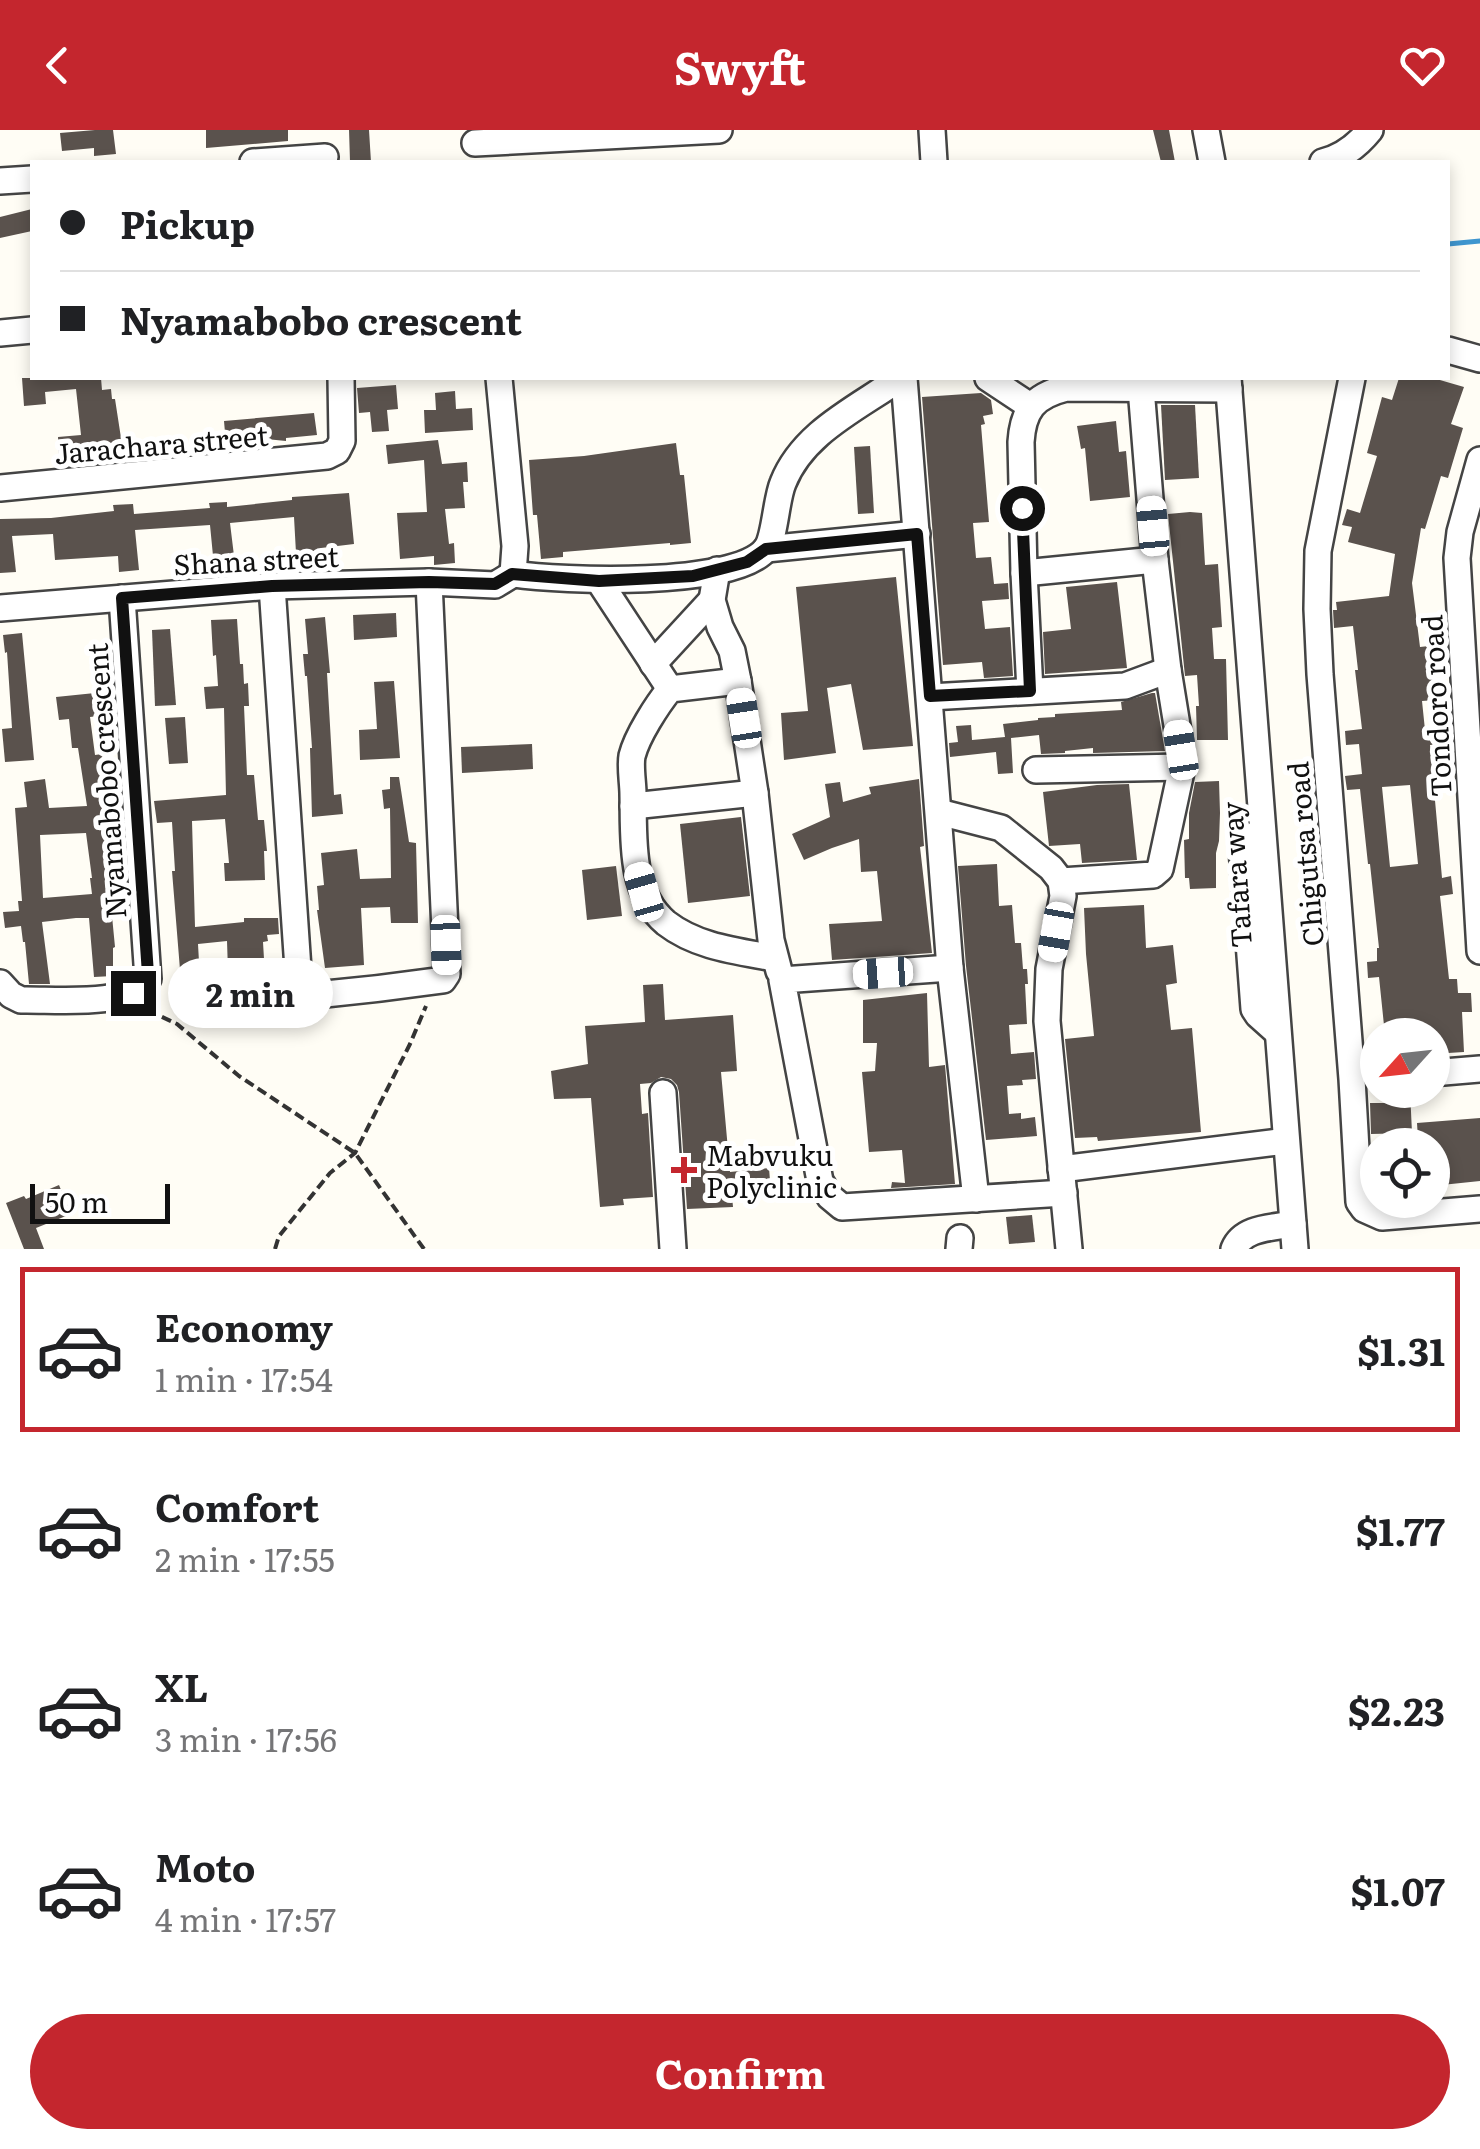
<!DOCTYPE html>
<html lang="en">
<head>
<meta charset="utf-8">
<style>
  body { margin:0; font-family:Literata,serif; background:#f2f2f2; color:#202124; height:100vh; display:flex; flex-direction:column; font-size:38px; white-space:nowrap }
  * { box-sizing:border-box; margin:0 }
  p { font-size:32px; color:#757577 }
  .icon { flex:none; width:55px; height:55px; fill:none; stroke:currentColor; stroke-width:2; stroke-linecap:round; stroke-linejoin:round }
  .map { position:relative; height:1119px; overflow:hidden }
  .panel { display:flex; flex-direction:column; background:#fff; flex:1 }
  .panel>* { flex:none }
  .banner { position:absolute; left:30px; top:30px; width:1420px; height:220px; border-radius:0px; box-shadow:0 5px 15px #0003; display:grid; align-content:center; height:220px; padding:0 30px; background:#fff }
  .needle { width:65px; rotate:243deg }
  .controls { position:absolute; left:1360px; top:888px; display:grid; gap:20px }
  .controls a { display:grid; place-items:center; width:90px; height:90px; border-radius:50%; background:#fff; box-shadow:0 5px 15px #0003; font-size:50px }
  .scale { position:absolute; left:30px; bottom:25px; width:140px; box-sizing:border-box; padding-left:10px; border:5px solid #111; border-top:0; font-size:28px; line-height:35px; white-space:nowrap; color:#111; -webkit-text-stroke:8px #fff; paint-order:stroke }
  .end { position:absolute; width:45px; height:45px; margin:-22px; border:12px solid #111; background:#fff; box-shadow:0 0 0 5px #fff }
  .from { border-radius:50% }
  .bubble { position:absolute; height:70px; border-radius:35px; background:#fff; box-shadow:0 5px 15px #0003; font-size:32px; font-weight:700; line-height:70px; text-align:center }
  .car { position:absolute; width:30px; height:60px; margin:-30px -15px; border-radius:12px; box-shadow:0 0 8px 2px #0007; background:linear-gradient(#fff 24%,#345 0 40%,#fff 0 76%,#345 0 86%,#fff 0) }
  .banner b { display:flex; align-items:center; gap:35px; height:95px; font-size:38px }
  .banner b+b { border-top:2px solid #e0e0e0 }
  .banner i { width:25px; height:25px; background:#202124 }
  ul { padding:18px 0 0; list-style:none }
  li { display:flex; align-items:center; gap:30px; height:165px; margin:0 20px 15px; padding:0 10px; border:5px solid transparent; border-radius:0px }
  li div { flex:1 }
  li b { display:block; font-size:38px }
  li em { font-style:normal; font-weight:700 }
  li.current { border-color:#c4262e }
  li>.icon { width:90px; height:90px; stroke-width:1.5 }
  .cta { display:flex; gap:20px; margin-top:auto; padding:20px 30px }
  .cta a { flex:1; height:115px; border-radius:60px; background:#c4262e; color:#fff; font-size:40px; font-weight:700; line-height:115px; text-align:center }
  header { display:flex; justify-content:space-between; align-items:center; height:130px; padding:0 30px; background:#c4262e; color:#fff; font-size:45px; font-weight:700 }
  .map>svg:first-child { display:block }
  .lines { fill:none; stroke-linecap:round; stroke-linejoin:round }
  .stream { stroke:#3f96cf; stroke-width:5 }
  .building { fill:#5a524d; fill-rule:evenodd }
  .minor-casing { stroke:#444; stroke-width:30 }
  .path { stroke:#333; stroke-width:4; stroke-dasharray:10 5; stroke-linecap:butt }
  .minor { stroke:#fff; stroke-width:25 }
  .route { stroke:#111; stroke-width:12 }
  .poi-dot { fill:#c4262e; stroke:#fff; stroke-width:4 }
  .labels { text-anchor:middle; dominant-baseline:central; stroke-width:10; stroke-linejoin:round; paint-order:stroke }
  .street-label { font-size:28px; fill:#111; stroke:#fff }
  .poi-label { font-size:28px; fill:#111; stroke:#fff; text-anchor:start }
</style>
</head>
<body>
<header><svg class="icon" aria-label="back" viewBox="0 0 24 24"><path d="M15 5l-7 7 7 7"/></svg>Swyft<svg class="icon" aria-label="heart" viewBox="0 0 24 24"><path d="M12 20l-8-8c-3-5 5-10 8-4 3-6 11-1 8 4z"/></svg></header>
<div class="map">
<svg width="1480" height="1119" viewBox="0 0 1480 1119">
  <rect width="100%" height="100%" fill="#fffdf5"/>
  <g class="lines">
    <polyline class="stream" points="1448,114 1480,111"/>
  </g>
  <g class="building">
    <polygon points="95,0 113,0 116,24 94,26 94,18 62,21 60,3"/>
    <polygon points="206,0 288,0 288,11 206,18"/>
    <polygon points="349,0 369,0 371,32 350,32"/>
    <polygon points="1153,0 1169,0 1175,32 1161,32"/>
    <polygon points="32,79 32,101 0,108 0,87"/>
    <polygon points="22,248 101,248 102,260 111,259 112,269 115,269 121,308 130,307 132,321 84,330 83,323 59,325 58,307 81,305 76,259 45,262 46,274 24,276"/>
    <path d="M1399 248H1433L1464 257 1451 294 1463 298 1448 348 1441 346 1425 399 1421 398 1412 453 1420 517 1429 516 1436 570 1422 571 1425 600 1440 599 1441 614 1430 615 1442 748 1451 746 1453 764 1440 766 1449 849H1457L1458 863H1471L1472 882H1462L1464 922 1432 924V905H1385L1379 847 1368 848 1367 832 1377 831V818H1379L1370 734H1368L1360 659 1347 660 1345 646 1362 644 1359 614 1346 615 1345 601 1362 599 1355 540H1358L1353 496 1334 498 1333 480H1337L1336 472 1389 466 1395 424 1348 412 1352 397 1342 395 1347 379 1360 383 1377 326 1367 323 1382 267 1392 270ZM1410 655 1418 734 1390 737 1382 657Z"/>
    <polygon points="396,255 398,279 387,280 389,301 372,302 370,282 359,283 357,258"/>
    <polygon points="455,261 456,279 472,278 473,300 425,303 424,280 436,280 435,263"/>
    <polygon points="981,263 991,270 993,284 983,286 985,294 981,295 989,392 973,393 976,428 991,427 994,454 1008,453 1009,469 982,471 985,499 1010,497 1013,546 984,548 982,532 943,535 922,267"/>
    <polygon points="1161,275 1195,275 1199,348 1165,350"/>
    <polygon points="314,283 317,305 286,308 286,311 266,309 226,314 224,291"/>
    <polygon points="1116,291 1119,322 1126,321 1130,367 1090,371 1085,318 1081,319 1077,296"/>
    <polygon points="438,310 442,334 467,332 468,352 463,352 465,378 445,379 449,414 454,413 455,433 434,435 434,426 400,429 397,383 427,382 424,330 388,334 386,315"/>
    <polygon points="676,313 680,345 684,345 691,413 670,415 670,413 563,422 563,427 541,429 537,385 533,385 529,330 584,326"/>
    <polygon points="870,316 874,383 858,384 854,317"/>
    <polygon points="349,363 354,414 321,418 321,421 296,423 294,387 230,393 235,434 214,436 210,395 135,400 139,440 119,442 118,426 55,430 53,404 12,406 16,442 0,443 0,389 51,388 114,381 113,375 133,374 134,384 210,378 209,373 227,372 227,377 292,370 292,367"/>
    <polygon points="1190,382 1202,383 1205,435 1218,434 1222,497 1212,498 1214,529 1226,529 1228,610 1197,610 1196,576 1199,576 1197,545 1185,546 1168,384"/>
    <polygon points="896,447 913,616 863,620 851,554 827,558 836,623 784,630 781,583 808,581 796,457"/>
    <polygon points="1117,452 1127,538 1045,544 1043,502 1071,499 1066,457"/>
    <polygon points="396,483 397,507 354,510 353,485"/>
    <polygon points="325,487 330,543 327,543 334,665 341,664 343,684 312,687 310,618 312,618 307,546 305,546 303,524 308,524 305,489"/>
    <polygon points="237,489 240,534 243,534 244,554 248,553 249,576 244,576 247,645 254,645 258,690 264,690 267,721 264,721 265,750 225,751 224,733 229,733 225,689 192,691 195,797 244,792 244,788 278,788 279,804 267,805 268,811 263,812 264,829 260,829 264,870 245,872 242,841 228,841 227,811 198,814 200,850 214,850 216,872 172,875 171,852 181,852 172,741 175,741 172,692 157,693 154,671 226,665 224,578 206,579 204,557 218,556 216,525 213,526 211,490"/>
    <polygon points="170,499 176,575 155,576 152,500"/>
    <polygon points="22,503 34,630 5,632 2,599 12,598 7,522 5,523 3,505"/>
    <polygon points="394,551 400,628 360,630 359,600 377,599 374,552"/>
    <path d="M95 563 98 586 90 587 95 625 102 624 113 721 107 722 114 786H112L115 817 113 818V846L94 847 89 788H76L42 792 50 854H29L25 812H23L21 796 5 798 3 782 19 781 18 771H22L15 678 27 677 24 652 45 649 49 678 87 676 78 618H72L69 589 59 590 56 567ZM86 703 92 748H90L92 764 43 768 40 705Z"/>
    <polygon points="1152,563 1155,563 1165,621 1093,623 1093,618 1065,621 1065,623 1041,624 1039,605 1011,608 1013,643 998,644 996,622 950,627 949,613 958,612 956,596 971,595 972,610 1005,607 1003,594 1038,590 1038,588 1055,587 1055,584 1122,580 1121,572"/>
    <polygon points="185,587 188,633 169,634 165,588"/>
    <polygon points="532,614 533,639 462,643 461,617"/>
    <polygon points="390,647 399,647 409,712 416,713 418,793 391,793 390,777 361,778 364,835 325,838 317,780 319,780 317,756 324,755 321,723 357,719 360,749 391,748 390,678 384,679 382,660 390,659"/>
    <polygon points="919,649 924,716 920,717 932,823 832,830 829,794 882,791 877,741 861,742 859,709 832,718 804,730 792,704 830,687 825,654 840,652 843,672 871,664 869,657"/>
    <polygon points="1219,651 1220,683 1219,711 1216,723 1216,758 1190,759 1189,748 1185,748 1184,710 1189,709 1189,683 1195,652"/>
    <polygon points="1129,654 1137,730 1082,733 1080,714 1049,716 1043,662 1097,655"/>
    <polygon points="741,687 750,766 688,773 680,694"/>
    <polygon points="997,734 999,776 1012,775 1015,813 1021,813 1023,839 1027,839 1028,854 1025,854 1027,894 1009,895 1011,924 1034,922 1036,949 1022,950 1023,955 1007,956 1009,984 1021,983 1021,989 1035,987 1037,1006 986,1010 966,836 958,736"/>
    <polygon points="616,736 622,786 587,790 582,740"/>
    <polygon points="1144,775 1146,818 1173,815 1177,853 1166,855 1171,900 1192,898 1201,1002 1098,1011 1097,1007 1075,1008 1065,909 1094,906 1086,824 1084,778"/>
    <polygon points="663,854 665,890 733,885 737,941 721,942 730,1042 769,1038 771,1063 732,1066 733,1077 687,1079 679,962 677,955 671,949 661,947 651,953 640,954 642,984 648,983 653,1067 623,1069 624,1075 600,1077 591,968 554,969 551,941 588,934 585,896 645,892 643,855"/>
    <polygon points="927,863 929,937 945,935 955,1054 891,1058 892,1052 905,1053 902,1020 869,1022 862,942 875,941 877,913 863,913 863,870"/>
    <polygon points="1393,960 1410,960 1412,1003 1371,1004 1370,973 1394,973"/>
    <polygon points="1480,988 1480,1051 1432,1056 1432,1009 1418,1009 1417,993"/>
    <polygon points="59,1055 71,1084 36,1098 44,1119 24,1119 6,1073 24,1066 26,1069"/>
    <polygon points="1032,1085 1035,1112 1009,1114 1006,1087"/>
  </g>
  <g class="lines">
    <g class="minor-casing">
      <g id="minor">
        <polyline points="932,0 934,32"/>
        <polyline points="1206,0 1212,32"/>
        <polyline points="475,13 719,0"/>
        <polyline points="253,32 325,27"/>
        <path d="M1323 32C1343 27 1357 16 1370 0"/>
        <polyline points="0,51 32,49"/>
        <polyline points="0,203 32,200"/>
        <polyline points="1448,220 1480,229"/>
        <polyline points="499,248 515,416 513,444"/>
        <polyline points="904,248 950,838 976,1069"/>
        <polyline points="988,248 1030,276"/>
        <polyline points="1228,248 1295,1119"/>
        <polyline points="1352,248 1318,421 1317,479 1320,544 1352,949 1359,1072 1364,1079 1382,1087 1480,1079"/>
        <polyline points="1480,330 1460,402 1457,428 1480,821"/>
        <polyline points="0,358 327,326 337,321 342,311 341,248"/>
        <polyline points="766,419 917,404"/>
        <polyline points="717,440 712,470 720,497 732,521 738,551 755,663 771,810 779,841"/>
        <polyline points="1024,443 1155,430"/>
        <path d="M513 444C561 451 735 458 766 419 775 408 776 369 783 353 803 302 858 278 900 248"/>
        <polyline points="599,451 670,559"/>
        <path d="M272 456 298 839 301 855 308 864 316 865C359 861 401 856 443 850L447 844 429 452"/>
        <polyline points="0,478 272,456 429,452 495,455 513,444"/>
        <polyline points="653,534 712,470"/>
        <path d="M738 551 670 559C657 575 637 606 632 626 630 637 633 653 633 664 634 708 629 762 666 793 697 817 737 821 774 828"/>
        <path d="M1030 561 1024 443 1021 312C1023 280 1034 266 1066 258L1229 259"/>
        <polyline points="930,567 1125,556 1168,540"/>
        <polyline points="1036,640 1182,637"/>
        <polyline points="633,676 755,663"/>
        <polyline points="939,682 1001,698 1051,738 1061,751 1063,766 1049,839 1047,891 1069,1119"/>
        <polyline points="1262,700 1245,713 1242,719 1254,879 1258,885 1277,902"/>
        <polyline points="1061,751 1153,745 1160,739 1182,637 1181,620 1168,540 1155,430 1141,258"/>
        <polyline points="950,838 782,850 820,1051 830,1067 842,1077 1064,1063"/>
        <path d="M0 853 11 865 21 870C54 869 129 878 148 849L122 468"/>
        <polyline points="1432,943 1480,939"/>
        <polyline points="663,963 673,1119"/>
        <polyline points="1061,1039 1286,1011"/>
        <polyline points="959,1119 960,1108"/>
        <path d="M1234 1119C1243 1097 1272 1098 1293 1094"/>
      </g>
    </g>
    <g class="path">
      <polyline points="151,877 158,885 177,894 239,946 355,1023 424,1119"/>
      <polyline points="275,1119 279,1106 330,1043 355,1023 410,914 426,876"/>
    </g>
    <use href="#minor" class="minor"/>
  </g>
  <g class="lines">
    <polyline class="route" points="133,863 145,854 148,844 122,468 272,456 429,452 495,454 512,444 599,451 693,446 747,432 766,419 917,404 930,566 1030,561 1022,378"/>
  </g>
  <path class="poi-dot" d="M679 1025h10v10h10v10h-10v10h-10v-10h-10v-10h10z"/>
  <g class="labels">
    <g class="street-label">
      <text transform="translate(161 313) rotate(-5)">Jarachara street</text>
      <text transform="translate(256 429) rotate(-3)">Shana street</text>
      <text transform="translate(1435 576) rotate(-93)">Tondoro road</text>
      <text transform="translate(105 651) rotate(-94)">Nyamabobo crescent</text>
      <text transform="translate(1304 724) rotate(-95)">Chigutsa road</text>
      <text transform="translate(1235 745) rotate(-94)">Tafara way</text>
    </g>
    <g class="poi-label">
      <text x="706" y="1024">Mabvuku<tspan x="706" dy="32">Polyclinic</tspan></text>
    </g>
  </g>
</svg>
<div class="controls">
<a><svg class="needle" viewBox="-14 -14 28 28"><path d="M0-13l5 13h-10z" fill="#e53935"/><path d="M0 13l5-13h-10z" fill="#757577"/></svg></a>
<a><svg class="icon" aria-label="locate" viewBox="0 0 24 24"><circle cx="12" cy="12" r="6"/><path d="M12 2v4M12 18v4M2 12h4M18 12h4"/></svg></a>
</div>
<div class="scale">50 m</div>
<i class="end from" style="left:1022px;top:378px"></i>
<i class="end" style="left:133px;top:863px"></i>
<div class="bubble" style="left:168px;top:828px;width:165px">2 min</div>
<i class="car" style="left:1153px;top:396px;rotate:355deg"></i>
<i class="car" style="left:744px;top:588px;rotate:351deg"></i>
<i class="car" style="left:1181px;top:620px;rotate:351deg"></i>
<i class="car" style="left:644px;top:762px;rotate:344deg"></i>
<i class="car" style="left:1056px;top:802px;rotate:190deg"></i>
<i class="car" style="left:446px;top:815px;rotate:178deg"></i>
<i class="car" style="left:883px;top:843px;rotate:266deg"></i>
<div class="banner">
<b><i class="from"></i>Pickup</b>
<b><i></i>Nyamabobo crescent</b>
</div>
</div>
<section class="panel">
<ul>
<li class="current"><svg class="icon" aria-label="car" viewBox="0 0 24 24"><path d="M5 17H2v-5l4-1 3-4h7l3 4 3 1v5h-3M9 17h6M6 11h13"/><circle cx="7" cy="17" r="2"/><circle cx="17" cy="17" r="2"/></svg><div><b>Economy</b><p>1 min · 17:54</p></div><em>$1.31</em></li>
<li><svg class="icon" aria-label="car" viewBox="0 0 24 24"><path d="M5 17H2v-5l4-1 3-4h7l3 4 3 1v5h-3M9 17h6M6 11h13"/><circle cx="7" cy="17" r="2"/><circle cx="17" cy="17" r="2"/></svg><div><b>Comfort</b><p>2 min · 17:55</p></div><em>$1.77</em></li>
<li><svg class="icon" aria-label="car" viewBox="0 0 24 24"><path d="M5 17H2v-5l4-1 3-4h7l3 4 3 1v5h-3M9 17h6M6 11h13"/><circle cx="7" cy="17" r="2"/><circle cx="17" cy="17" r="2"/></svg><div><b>XL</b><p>3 min · 17:56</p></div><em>$2.23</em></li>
<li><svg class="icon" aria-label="car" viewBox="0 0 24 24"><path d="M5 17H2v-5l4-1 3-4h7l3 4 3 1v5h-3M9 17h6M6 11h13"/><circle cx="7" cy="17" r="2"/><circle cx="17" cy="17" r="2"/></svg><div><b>Moto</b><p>4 min · 17:57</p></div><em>$1.07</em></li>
</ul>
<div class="cta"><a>Confirm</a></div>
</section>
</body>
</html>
